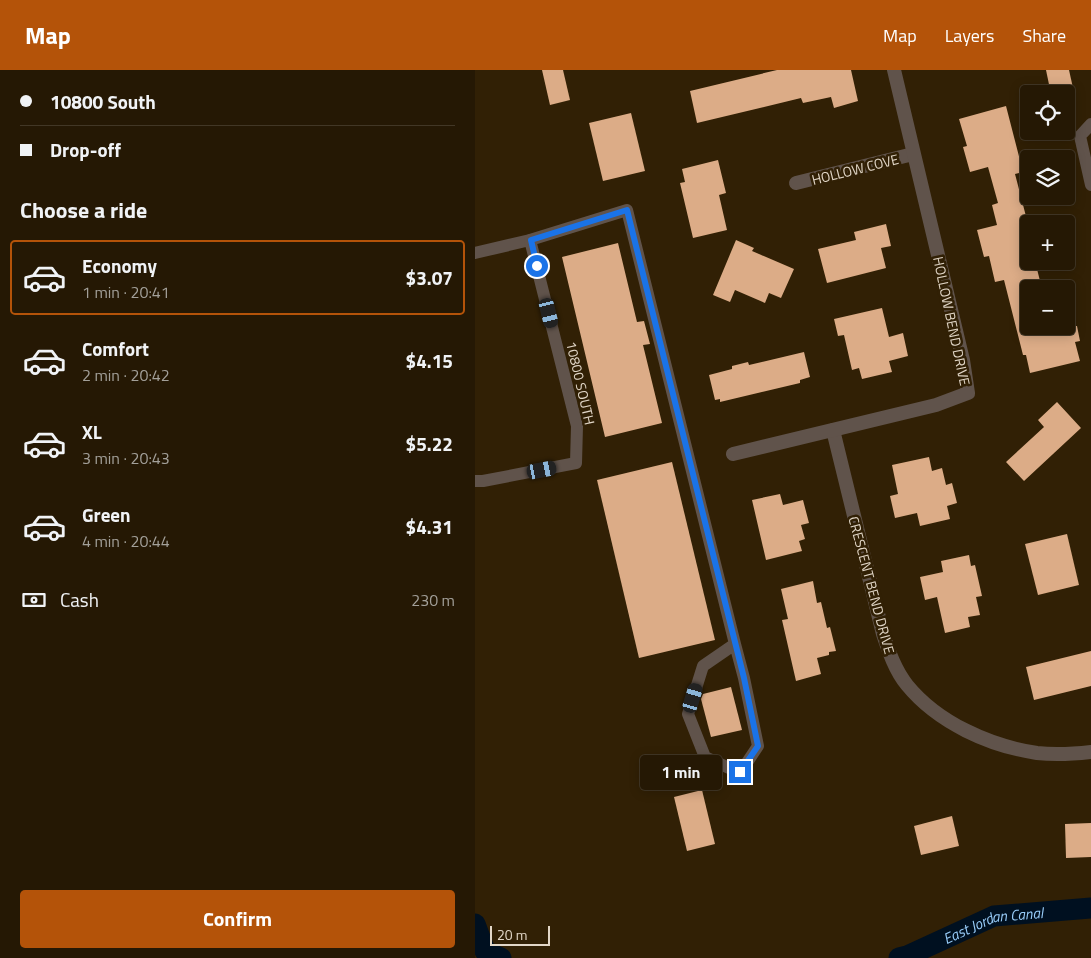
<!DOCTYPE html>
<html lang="en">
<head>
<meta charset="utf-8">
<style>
  body { margin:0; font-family:"Titillium Web",sans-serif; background:#2d210e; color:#f1f3f6; height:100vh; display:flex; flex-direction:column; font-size:19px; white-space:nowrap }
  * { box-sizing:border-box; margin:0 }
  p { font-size:16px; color:#a3a09a }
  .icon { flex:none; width:28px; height:28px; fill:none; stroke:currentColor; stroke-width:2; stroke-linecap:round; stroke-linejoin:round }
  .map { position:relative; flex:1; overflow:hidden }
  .details { display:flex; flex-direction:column; background:#251804; width:475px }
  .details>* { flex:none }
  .guide { display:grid; align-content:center; height:110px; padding:0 20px; background:#251804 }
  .buttons { position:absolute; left:545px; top:15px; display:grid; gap:10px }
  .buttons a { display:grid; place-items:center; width:55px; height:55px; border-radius:5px; background:#251804; box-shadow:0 2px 12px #0003,0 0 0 1px #423726; font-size:25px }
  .scale { position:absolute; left:15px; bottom:12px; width:60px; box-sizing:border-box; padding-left:5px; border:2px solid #e2d7c8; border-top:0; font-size:14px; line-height:18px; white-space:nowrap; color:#e2d7c8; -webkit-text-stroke:4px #312005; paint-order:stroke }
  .end { position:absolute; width:22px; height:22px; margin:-11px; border:6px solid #1a73e8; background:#fff; box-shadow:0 0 0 2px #fff }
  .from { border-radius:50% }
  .bubble { position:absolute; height:35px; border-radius:5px; background:#251804; box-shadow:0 2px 12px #0003,0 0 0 1px #423726; font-size:16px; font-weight:700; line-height:35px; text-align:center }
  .car { position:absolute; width:15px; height:30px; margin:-15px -8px; border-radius:6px; box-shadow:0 0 4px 1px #0007; background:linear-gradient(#222 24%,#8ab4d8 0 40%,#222 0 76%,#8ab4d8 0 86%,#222 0) }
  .guide b { display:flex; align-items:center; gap:18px; height:48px; font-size:19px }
  .guide b+b { border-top:1px solid #423726 }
  .guide i { width:12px; height:12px; background:#f1f3f6 }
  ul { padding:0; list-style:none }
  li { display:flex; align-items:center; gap:15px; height:75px; margin:0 10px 8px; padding:0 10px; border:2px solid transparent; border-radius:5px }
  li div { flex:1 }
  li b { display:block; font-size:19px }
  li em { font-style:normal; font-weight:700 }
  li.active { border-color:#b45309 }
  li>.icon { width:45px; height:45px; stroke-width:1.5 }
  h2 { padding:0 20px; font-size:22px; line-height:60px }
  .pay { display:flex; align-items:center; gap:12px; height:55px; padding:0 20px; font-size:19px }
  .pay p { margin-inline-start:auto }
  .button { display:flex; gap:10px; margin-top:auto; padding:10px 20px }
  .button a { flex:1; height:58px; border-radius:5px; background:#b45309; color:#fff; font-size:20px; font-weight:700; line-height:58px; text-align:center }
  header { display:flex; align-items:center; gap:30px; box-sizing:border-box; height:70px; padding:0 25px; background:#b45309; color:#fff }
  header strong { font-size:24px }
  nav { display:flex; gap:28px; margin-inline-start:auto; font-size:18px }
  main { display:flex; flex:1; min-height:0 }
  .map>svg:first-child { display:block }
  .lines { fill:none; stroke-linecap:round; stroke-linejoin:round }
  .canal { stroke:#001020; stroke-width:21 }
  .building { fill:#dcac87 }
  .service { stroke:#60534b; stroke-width:12 }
  .minor { stroke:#60534b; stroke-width:14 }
  .route { stroke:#1a73e8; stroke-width:6 }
  .labels { text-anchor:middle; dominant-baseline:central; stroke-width:5; stroke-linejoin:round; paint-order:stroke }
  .street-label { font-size:14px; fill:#e2d7c8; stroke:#312005 }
  .water-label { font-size:15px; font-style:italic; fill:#97ccf9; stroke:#312005 }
</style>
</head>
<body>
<header>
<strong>Map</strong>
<nav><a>Map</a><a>Layers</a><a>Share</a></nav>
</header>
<main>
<section class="details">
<div class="guide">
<b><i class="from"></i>10800 South</b>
<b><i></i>Drop-off</b>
</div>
<h2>Choose a ride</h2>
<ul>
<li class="active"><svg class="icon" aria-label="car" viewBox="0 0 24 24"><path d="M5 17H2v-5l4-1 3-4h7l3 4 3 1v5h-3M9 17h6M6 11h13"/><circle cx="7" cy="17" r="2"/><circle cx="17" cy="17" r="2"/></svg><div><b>Economy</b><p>1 min · 20:41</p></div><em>$3.07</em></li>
<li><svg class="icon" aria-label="car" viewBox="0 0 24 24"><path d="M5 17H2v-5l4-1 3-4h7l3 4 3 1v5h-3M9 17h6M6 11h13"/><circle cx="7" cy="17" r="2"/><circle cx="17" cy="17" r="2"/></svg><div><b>Comfort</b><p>2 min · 20:42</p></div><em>$4.15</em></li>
<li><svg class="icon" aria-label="car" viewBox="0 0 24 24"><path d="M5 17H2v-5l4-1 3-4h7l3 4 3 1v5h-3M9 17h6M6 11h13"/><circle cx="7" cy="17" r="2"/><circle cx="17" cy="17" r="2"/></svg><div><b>XL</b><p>3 min · 20:43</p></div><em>$5.22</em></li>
<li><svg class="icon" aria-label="car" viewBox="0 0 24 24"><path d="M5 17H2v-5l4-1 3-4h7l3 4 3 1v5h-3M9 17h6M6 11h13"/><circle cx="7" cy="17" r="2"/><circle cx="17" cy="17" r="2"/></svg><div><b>Green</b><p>4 min · 20:44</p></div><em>$4.31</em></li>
</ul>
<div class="pay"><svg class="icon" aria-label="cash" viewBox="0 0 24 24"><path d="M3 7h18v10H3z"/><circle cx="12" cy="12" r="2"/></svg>Cash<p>230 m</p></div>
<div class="button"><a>Confirm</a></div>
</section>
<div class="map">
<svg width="616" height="888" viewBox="0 0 616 888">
  <rect width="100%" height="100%" fill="#312005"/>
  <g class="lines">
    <g class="canal">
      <polyline points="0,854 10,881 26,888"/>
      <path id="s1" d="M424 888 432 886 519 846 616 838"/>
    </g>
  </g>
  <g class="building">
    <polygon points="67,0 88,0 95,30 75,35"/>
    <polygon points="302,0 376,0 383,31 359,38 356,27 328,33 326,28 222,53 215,21"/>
    <polygon points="571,0 594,0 598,18 576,24"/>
    <polygon points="531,36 548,102 540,104 554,158 554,191 560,191 567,219 554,219 554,256 602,256 605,271 600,272 605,291 555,303 551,285 548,285 529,210 520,212 514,186 509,187 502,160 522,155 517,135 523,133 513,97 495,102 488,77 492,76 484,49"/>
    <polygon points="156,43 170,101 128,111 114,53"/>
    <polygon points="243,90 251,123 244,125 252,160 218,168 205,113 210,112 207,99"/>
    <polygon points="411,154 416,176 406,178 411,198 352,213 343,179 381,170 379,162"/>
    <polygon points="261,170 279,178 277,181 319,199 306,228 294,223 290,233 260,220 255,232 238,225"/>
    <polygon points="143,173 162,252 169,251 175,274 168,275 187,353 130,367 87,187"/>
    <polygon points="407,238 414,267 428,263 433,286 414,291 417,302 387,309 384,298 377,300 369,265 363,266 359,249"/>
    <polygon points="329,282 335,307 325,310 325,313 245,332 245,329 240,330 234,305 257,299 257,296 273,292 274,295"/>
    <polygon points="582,332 606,358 549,411 531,392 569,357 563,350"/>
    <polygon points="454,387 457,401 467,398 471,415 477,413 482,433 472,436 475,449 445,456 442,443 420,448 415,426 423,424 417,395"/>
    <polygon points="197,392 240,570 164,588 122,410"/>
    <polygon points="305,424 308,435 328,430 334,453 326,455 330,469 324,471 327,481 291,490 277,430"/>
    <polygon points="592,464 604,515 563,525 550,474"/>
    <polygon points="494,485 496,496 500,495 507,526 501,527 505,545 493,547 495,557 470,563 462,527 450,530 445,507 468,502 466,491"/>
    <polygon points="338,511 342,533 346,532 352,558 355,557 361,581 354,582 354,585 342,588 346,604 321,611 307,550 313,549 306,519"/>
    <polygon points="616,581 616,616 559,630 551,597"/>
    <polygon points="256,617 267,660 236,667 226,629 228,624"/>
    <polygon points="227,720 240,774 212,781 199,727"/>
    <polygon points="477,746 484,776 446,785 439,756"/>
    <polygon points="616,753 616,787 591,788 590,754"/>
  </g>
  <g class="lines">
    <g class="service">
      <polyline points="616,54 605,66 616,115"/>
      <polyline points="0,183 55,170 152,140 260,574 269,608 283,676 265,703 230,687 213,644 228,596 260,574"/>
      <polyline points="0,411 8,411 101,393 102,356 55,170"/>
    </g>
    <g class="minor">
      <polyline points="321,113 438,84"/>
      <path d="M358 360 408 564C414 582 420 600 432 615 463 653 515 676 562 683 580 685 598 684 616 682"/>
      <polyline points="258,384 461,335 493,323 488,290 419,0"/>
    </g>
  </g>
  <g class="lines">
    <polyline class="route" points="62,196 56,170 152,140 269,608 283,676 265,702"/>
  </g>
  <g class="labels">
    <g class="street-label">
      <text transform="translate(380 99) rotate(-14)">HOLLOW COVE</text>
      <text transform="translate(477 251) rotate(78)">HOLLOW BEND DRIVE</text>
      <text transform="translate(106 313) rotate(77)">10800 SOUTH</text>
      <text transform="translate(397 515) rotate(75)">CRESCENT BEND DRIVE</text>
    </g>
    <g class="water-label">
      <text stroke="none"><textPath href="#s1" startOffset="101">East Jordan Canal</textPath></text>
    </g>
  </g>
</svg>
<div class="buttons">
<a><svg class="icon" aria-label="locate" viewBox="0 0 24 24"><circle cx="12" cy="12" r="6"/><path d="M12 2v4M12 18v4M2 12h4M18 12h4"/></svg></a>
<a><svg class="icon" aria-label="layers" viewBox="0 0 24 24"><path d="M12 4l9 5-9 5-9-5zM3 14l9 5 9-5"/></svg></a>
<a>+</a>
<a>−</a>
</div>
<div class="scale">20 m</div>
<i class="end from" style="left:62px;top:196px"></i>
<i class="end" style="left:265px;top:702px"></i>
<div class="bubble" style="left:165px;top:685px;width:82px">1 min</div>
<i class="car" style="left:74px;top:243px;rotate:166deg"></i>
<i class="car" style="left:67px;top:400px;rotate:79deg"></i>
<i class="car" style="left:218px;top:628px;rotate:17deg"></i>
</div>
</main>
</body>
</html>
